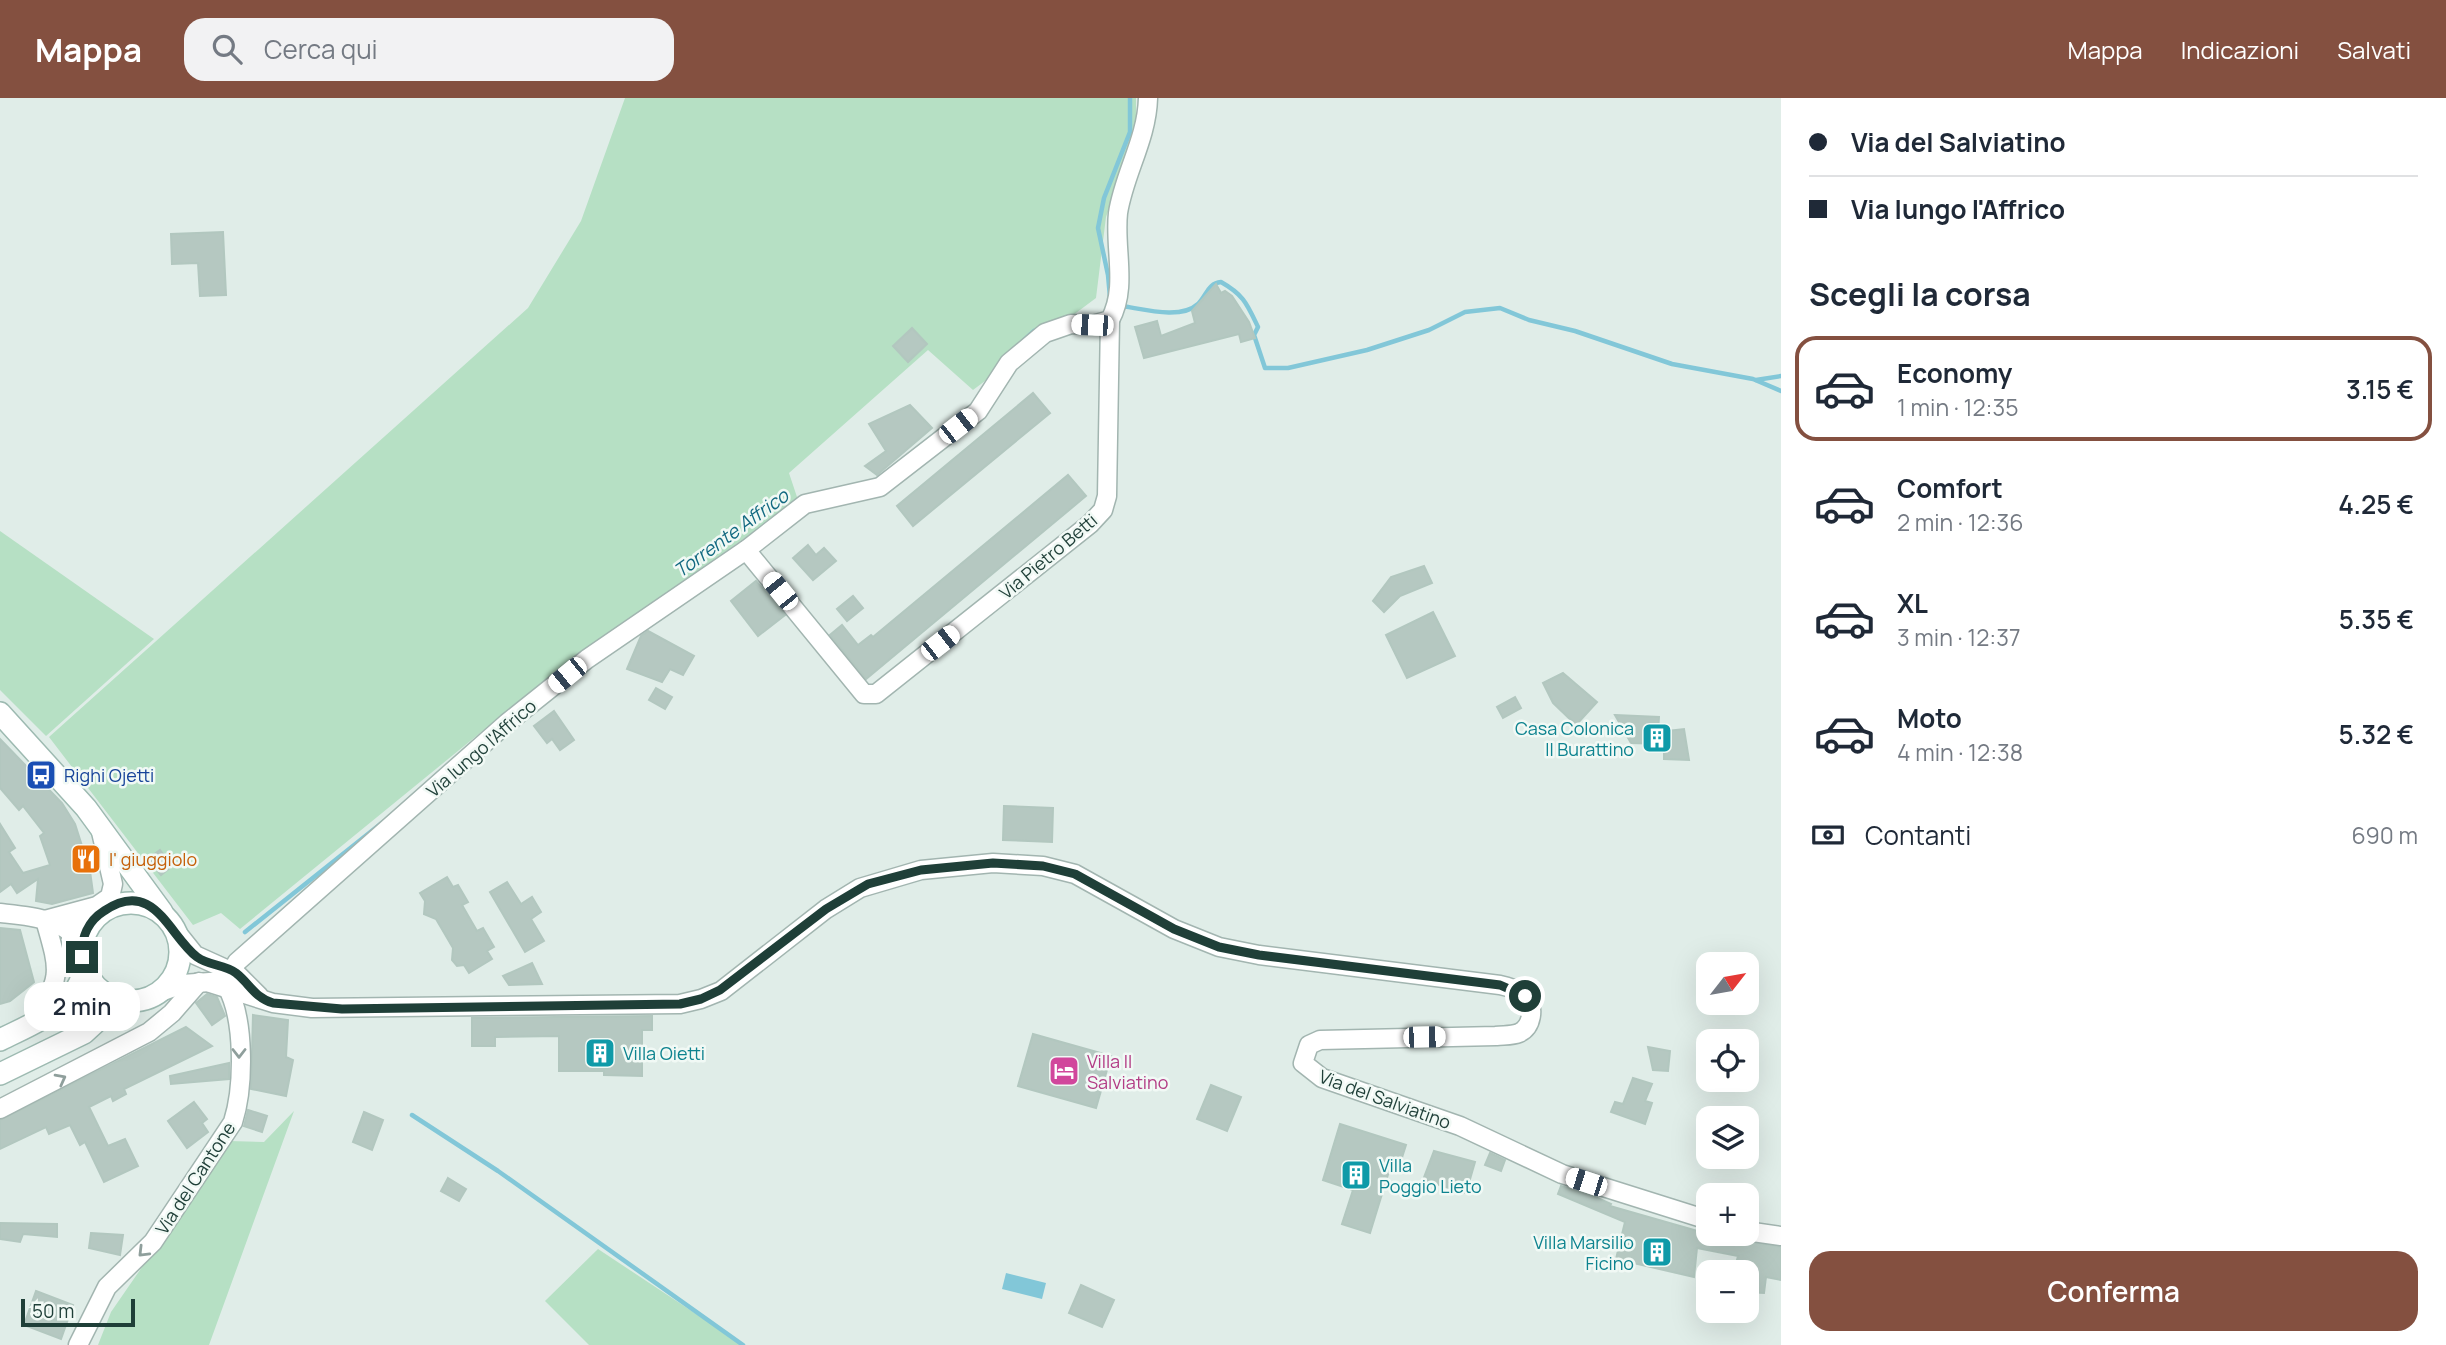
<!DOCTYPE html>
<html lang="it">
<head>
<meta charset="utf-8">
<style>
  body { margin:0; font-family:Manrope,sans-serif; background:#f2f2f3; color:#1f2937; height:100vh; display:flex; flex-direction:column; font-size:26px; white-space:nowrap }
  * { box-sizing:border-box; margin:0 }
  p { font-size:23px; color:#747a83 }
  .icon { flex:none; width:38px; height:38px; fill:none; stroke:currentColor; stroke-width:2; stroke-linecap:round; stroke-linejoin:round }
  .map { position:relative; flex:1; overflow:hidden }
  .panel { display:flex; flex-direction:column; background:#fff; width:665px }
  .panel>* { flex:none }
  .top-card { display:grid; align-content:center; height:154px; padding:0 28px; background:#fff }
  .needle { width:46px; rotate:59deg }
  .tools { position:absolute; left:1696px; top:854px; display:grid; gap:14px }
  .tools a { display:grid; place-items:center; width:63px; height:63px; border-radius:14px; background:#fff; box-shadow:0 7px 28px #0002; font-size:35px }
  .scale { position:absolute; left:21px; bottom:18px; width:114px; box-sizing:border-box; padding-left:7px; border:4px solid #1f3f38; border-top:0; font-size:19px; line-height:24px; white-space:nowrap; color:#1f3f38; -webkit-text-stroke:5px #f1f9f5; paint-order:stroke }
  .end { position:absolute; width:32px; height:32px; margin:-16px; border:9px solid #1f3f38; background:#fff; box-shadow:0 0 0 4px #fff }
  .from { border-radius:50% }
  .bubble { position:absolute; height:49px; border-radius:21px; background:#fff; box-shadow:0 7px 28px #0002; font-size:23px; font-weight:600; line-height:49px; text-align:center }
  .car { position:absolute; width:21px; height:42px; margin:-21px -10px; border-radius:9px; box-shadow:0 0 5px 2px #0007; background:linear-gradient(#fff 24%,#345 0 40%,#fff 0 76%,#345 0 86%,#fff 0) }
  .top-card b { display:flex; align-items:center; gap:24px; height:66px; font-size:26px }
  .top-card b+b { border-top:2px solid #e0e1e3 }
  .top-card i { width:18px; height:18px; background:#1f2937 }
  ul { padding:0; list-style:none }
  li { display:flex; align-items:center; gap:21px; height:105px; margin:0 14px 10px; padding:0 14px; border:4px solid transparent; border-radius:21px }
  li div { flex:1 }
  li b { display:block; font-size:26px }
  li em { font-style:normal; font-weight:600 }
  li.current { border-color:#845040 }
  li>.icon { width:63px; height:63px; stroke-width:1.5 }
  h2 { padding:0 28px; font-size:32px; line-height:84px }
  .pay { display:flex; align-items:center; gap:18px; height:77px; padding:0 28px; font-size:26px }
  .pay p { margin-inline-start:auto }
  .cta { display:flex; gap:14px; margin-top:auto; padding:14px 28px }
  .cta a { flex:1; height:80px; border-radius:21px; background:#845040; color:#fff; font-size:28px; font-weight:600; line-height:80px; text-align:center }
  header { display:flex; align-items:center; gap:42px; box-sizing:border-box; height:98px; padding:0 35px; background:#845040; color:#fff }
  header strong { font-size:33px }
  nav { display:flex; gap:38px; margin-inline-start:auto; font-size:24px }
  .search { width:490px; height:63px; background:#f2f2f3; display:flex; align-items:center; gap:18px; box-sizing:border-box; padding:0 24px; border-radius:21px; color:#747a83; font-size:26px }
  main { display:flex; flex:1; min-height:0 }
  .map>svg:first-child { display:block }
  .green { fill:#b6e0c4 }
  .water { fill:#82c7d8 }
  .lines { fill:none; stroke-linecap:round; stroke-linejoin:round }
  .stream { stroke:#82c7d8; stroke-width:4.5 }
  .building { fill:#b5c8c1; stroke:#b2c7bf; stroke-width:2 }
  .street-casing { stroke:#a2b5b0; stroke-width:21 }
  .secondary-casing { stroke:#9dbab1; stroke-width:24 }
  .street { stroke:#fff; stroke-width:18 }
  .secondary { stroke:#fff; stroke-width:21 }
  .oneway { stroke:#8f9f9c }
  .route { stroke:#1f3f38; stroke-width:9 }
  .labels { text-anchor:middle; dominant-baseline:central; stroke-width:5; stroke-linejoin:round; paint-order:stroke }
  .street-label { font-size:18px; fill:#1f3f38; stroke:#f1f9f5 }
  .culture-label { font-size:18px; fill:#0d838f; stroke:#f1f9f5; text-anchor:end }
  .transit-label { font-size:18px; fill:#164399; stroke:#f1f9f5; text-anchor:start }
  .food-label { font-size:18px; fill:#c56008; stroke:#f1f9f5; text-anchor:start }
  .hotel-label { font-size:18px; fill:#b23c85; stroke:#f1f9f5; text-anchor:start }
  .water-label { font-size:19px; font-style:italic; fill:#126981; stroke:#f1f9f5 }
</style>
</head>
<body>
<header>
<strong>Mappa</strong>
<div class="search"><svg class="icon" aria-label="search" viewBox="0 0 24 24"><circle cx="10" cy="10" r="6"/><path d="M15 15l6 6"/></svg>Cerca qui</div>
<nav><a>Mappa</a><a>Indicazioni</a><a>Salvati</a></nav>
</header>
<main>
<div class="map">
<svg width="1781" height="1247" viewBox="0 0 1781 1247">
  <rect width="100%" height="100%" fill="#e0ede8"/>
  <g class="green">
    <polygon points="625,0 1136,0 1136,35 1106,119 1096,200 973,292 928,252 789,375 798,402 540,586 240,831 221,815 193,827 49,639 528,210 581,123"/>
    <polygon points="0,433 154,541 46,638 0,592"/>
    <polygon points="294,1013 209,1247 98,1247 111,1214 229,1043 264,1044"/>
    <polygon points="598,1151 743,1247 589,1247 545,1203"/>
  </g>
  <polygon class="water" points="1006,1175 1046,1185 1042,1201 1002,1191"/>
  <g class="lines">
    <g class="stream">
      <polyline points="1110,199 1108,177 1098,130 1104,100 1130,34 1130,0"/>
      <path d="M1122 208C1143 211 1181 222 1198 206 1207 197 1208 185 1221 184 1244 197 1247 206 1258 229L1254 237 1265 270H1288L1367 252 1429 232 1465 214 1500 210 1529 222 1575 233 1672 266 1753 281 1781 293"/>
      <polyline points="1020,246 1034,233"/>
      <polyline points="1756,282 1781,278"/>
      <polyline points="245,834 383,724"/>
      <polyline points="412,1017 498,1073 743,1247"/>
    </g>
  </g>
  <g class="building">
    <polygon points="223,134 226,197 200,198 198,165 172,166 171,136"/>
    <polygon points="1216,186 1221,195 1225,193 1232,198 1249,224 1255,240 1241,244 1239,236 1144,260 1135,229 1157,223 1161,238 1195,225 1192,213"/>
    <polygon points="912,230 927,246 908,264 893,248"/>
    <polygon points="1033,295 1050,315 913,428 897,408"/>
    <polygon points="910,307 932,330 877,377 865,368 886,353 869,326"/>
    <polygon points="1068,377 1086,398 866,581 830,537 842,527 858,547 871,537 873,539"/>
    <polygon points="808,447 816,457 824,450 836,463 813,482 793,460"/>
    <polygon points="1424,468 1432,485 1400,498 1384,514 1373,503 1391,479"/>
    <polygon points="756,483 785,517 758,538 731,503"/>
    <polygon points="853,498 863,510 847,523 837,511"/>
    <polygon points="1433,514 1455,558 1407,580 1386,537"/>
    <polygon points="648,533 694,558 683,577 670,571 662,584 627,571 641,538"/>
    <polygon points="1563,575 1597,604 1576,627 1553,605 1543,585"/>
    <polygon points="656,590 672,599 665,611 649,602"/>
    <polygon points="1515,599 1521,610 1503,620 1497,609"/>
    <polygon points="554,613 574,642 560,652 552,641 547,645 534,628"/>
    <polygon points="1615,617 1659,619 1658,634 1684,631 1689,662 1664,661 1664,646 1631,645"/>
    <polygon points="0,641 62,705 75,726 90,773 93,795 52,806 36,803 38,781 17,795 11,786 0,794 0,726 15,750 9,754 23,775 50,767 40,738 44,735 23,708 19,712 0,690"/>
    <polygon points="1004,708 1053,710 1052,744 1003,742"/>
    <polygon points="160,752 172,768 161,777 148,761"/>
    <polygon points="447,779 453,789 458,787 468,804 462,807 477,833 483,830 494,849 487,853 492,861 469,875 464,867 457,868 452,862 453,850 436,821 424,816 425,803 420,795"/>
    <polygon points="507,784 521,806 532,799 541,814 531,821 544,843 525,854 490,794"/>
    <polygon points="0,830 20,832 34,884 10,903 0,906"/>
    <polygon points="532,865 542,886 509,887 503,878"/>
    <polygon points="207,896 217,899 225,918 212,927 196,905"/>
    <polygon points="253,917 288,922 286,959 293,962 286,998 251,991"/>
    <polygon points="652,918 652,932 642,932 642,978 604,977 604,973 559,973 559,938 495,939 495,948 472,948 472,920"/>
    <polygon points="186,929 212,948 124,991 126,996 113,1003 111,998 89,1009 108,1048 125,1041 138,1068 104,1084 85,1044 80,1047 70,1027 49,1036 46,1029 0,1051 0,1022"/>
    <polygon points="1033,936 1111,958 1096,1010 1018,988"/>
    <polygon points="1648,949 1670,953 1668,973 1653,972"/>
    <polygon points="229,965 229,981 171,986 170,978"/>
    <polygon points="1633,980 1652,986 1645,1003 1652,1005 1645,1026 1611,1014 1615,1004 1623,1006"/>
    <polygon points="1211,987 1241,999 1227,1033 1197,1021"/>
    <polygon points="194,1004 207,1021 202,1025 208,1034 187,1050 168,1023"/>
    <polygon points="248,1012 267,1018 262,1034 244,1028"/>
    <polygon points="364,1014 383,1022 372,1052 353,1044"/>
    <polygon points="1340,1026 1406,1047 1398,1072 1390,1070 1370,1135 1342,1126 1353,1092 1323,1082"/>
    <polygon points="1434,1053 1475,1064 1466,1095 1423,1082"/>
    <polygon points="1490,1055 1505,1062 1501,1073 1485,1067"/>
    <polygon points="448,1080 466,1091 459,1103 441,1093"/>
    <polygon points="1561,1088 1591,1097 1611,1106 1610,1108 1708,1136 1781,1149 1781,1182 1766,1179 1764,1195 1746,1194 1746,1174 1734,1174 1738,1158 1697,1150 1694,1179 1616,1161 1625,1124 1558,1096"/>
    <polygon points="0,1125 57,1126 57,1139 23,1136 20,1144 0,1141"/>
    <polygon points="91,1135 123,1137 120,1157 89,1150"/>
    <polygon points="1081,1187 1114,1202 1102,1229 1069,1215"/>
    <polygon points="36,1193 73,1207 61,1241 24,1227"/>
  </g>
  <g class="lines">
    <g class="street-casing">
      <g id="street">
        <polyline points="746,452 864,596 876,596 1090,426 1103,412 1107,398 1110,222"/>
        <path d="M0 815C28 818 68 820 82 849"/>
        <polyline points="45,822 97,808 110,799 113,786 101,734"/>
        <polyline points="60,828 71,829 92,824"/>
        <polyline points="175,832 195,857 237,876 259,898"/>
        <path d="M210 885 273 905 312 910 680 906 701 901 721 893 826 811 860 790 921 772 993 765 1043 768 1075 776 1174 831 1219 849 1259 857 1500 887C1509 889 1520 892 1526 899 1535 910 1532 929 1519 935 1512 938 1503 937 1496 938L1320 942 1309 947 1303 965 1322 980 1460 1028 1562 1076 1708 1122"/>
        <path d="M160 894 183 886 223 883 230 876 237 864 507 625 587 561 746 452 805 406 880 389 978 313 1009 265 1045 235 1071 226 1092 227 1110 222C1128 189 1114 151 1118 115 1124 76 1147 41 1148 0"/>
        <path d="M30 927C62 880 61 877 45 822"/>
        <polyline points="0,1011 149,934 172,915 199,884"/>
        <polyline points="1746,1133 1781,1138"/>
        <path d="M78 1247 107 1189 153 1144 233 1024C244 989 245 922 227 889"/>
      </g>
    </g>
    <g class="secondary-casing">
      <g id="secondary">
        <polyline points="0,615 86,710 162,814"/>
        <circle cx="131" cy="854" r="49"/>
        <path d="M0 942C31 926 81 909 84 868"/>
        <polyline points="0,976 84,935 109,912 131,903"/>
      </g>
    </g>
    <use href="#street" class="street"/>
    <use href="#secondary" class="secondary"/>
  </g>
  <defs><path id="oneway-chevron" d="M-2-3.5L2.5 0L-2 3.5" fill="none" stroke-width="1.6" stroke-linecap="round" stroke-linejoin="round" transform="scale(1.75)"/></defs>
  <g class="oneway">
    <use href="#oneway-chevron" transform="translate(239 955) rotate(90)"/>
    <use href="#oneway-chevron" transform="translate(61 981) rotate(-28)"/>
    <use href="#oneway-chevron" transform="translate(143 1154) rotate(135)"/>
  </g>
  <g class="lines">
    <path class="route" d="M82 859C81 840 88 823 104 813 154 779 169 838 197 859 209 868 224 866 236 875 250 886 255 900 273 905L342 911 680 906 701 901 720 892 826 811 868 786 921 772 993 765 1043 768 1075 776 1174 831 1219 849 1259 857 1500 887 1525 898"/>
  </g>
  <defs>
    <g id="building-square" transform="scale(1.575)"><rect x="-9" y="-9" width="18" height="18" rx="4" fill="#0f9aa8" stroke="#f1f9f5"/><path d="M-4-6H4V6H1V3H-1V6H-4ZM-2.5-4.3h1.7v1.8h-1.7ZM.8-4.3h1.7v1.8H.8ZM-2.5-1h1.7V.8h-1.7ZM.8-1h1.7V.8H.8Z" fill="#fff"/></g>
    <g id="bus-square" transform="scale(1.575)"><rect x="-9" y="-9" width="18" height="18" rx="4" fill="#1a4fb4" stroke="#f1f9f5"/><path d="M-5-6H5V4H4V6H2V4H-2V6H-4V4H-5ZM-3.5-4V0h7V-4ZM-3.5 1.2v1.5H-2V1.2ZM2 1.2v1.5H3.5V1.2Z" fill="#fff"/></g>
    <g id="restaurant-square" transform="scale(1.575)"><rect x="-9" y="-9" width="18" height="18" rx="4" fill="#e8710a" stroke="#f1f9f5"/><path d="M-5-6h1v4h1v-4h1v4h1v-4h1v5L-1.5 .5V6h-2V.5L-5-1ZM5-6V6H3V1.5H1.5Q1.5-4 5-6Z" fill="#fff"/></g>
    <g id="hotel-square" transform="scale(1.575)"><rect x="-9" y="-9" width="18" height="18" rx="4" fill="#d1479c" stroke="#f1f9f5"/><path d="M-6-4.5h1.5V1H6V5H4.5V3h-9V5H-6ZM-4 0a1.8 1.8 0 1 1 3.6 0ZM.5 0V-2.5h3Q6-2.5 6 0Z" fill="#fff"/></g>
  </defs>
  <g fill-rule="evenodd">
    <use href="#building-square" x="1657" y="640"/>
    <use href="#bus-square" x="41" y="677"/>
    <use href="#restaurant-square" x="86" y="761"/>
    <use href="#building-square" x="600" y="955"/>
    <use href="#hotel-square" x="1064" y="973"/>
    <use href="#building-square" x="1356" y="1077"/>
    <use href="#building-square" x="1657" y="1154"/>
  </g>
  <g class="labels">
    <g class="street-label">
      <text transform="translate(1048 458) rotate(-40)">Via Pietro Betti</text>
      <text transform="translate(481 650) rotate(-41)">Via lungo l'Affrico</text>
      <text transform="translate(1385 1001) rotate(20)">Via del Salviatino</text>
      <text transform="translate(195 1080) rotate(-57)">Via del Cantone</text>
    </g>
    <g class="culture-label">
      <text x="1634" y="630">Casa Colonica<tspan x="1634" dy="21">Il Burattino</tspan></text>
      <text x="623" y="955" text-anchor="start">Villa Oietti</text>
      <text x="1379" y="1067" text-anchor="start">Villa<tspan x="1379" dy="21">Poggio Lieto</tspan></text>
      <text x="1634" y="1144">Villa Marsilio<tspan x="1634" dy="21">Ficino</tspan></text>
    </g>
    <g class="transit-label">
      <text x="64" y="677">Righi Ojetti</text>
    </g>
    <g class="food-label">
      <text x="109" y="761">I' giuggiolo</text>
    </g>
    <g class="hotel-label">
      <text x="1087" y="963">Villa Il<tspan x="1087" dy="21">Salviatino</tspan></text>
    </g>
    <g class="water-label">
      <text transform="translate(731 435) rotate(-36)">Torrente Affrico</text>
    </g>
  </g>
</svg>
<div class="tools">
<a><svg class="needle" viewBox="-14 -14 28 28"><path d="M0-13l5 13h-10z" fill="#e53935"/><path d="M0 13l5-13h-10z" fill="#747a83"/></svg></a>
<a><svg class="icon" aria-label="locate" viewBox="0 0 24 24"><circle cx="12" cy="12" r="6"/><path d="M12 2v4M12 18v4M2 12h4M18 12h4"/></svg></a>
<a><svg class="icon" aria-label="layers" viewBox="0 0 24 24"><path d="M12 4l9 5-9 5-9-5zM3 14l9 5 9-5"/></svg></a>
<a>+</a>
<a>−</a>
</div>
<div class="scale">50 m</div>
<i class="end from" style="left:1525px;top:898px"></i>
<i class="end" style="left:82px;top:859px"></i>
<div class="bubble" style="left:24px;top:884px;width:116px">2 min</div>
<i class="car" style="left:1092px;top:227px;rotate:272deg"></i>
<i class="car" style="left:958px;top:328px;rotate:52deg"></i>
<i class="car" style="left:780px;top:493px;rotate:321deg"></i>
<i class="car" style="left:940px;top:545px;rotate:52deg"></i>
<i class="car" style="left:567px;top:577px;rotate:231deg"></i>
<i class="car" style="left:1424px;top:939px;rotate:89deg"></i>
<i class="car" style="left:1586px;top:1084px;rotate:288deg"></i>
</div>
<section class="panel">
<div class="top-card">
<b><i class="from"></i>Via del Salviatino</b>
<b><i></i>Via lungo l'Affrico</b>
</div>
<h2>Scegli la corsa</h2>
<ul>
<li class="current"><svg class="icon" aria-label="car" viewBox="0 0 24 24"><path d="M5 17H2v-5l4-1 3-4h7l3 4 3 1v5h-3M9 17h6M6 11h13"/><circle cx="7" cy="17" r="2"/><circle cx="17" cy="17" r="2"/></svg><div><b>Economy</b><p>1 min · 12:35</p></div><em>3.15 €</em></li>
<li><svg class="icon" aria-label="car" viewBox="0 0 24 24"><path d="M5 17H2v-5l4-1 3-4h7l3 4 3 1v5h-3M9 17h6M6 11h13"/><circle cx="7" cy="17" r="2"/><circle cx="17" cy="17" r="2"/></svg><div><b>Comfort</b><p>2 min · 12:36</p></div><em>4.25 €</em></li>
<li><svg class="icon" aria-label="car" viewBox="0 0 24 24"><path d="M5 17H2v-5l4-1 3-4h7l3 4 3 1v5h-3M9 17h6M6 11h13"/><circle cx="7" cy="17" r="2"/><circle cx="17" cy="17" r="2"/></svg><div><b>XL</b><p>3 min · 12:37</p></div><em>5.35 €</em></li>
<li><svg class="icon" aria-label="car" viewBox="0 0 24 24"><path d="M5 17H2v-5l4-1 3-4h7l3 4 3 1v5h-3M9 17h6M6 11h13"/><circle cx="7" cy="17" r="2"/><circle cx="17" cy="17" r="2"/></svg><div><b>Moto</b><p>4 min · 12:38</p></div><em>5.32 €</em></li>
</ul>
<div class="pay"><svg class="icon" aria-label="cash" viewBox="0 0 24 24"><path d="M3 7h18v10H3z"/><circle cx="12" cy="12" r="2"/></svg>Contanti<p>690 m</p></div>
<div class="cta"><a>Conferma</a></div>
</section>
</main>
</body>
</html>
